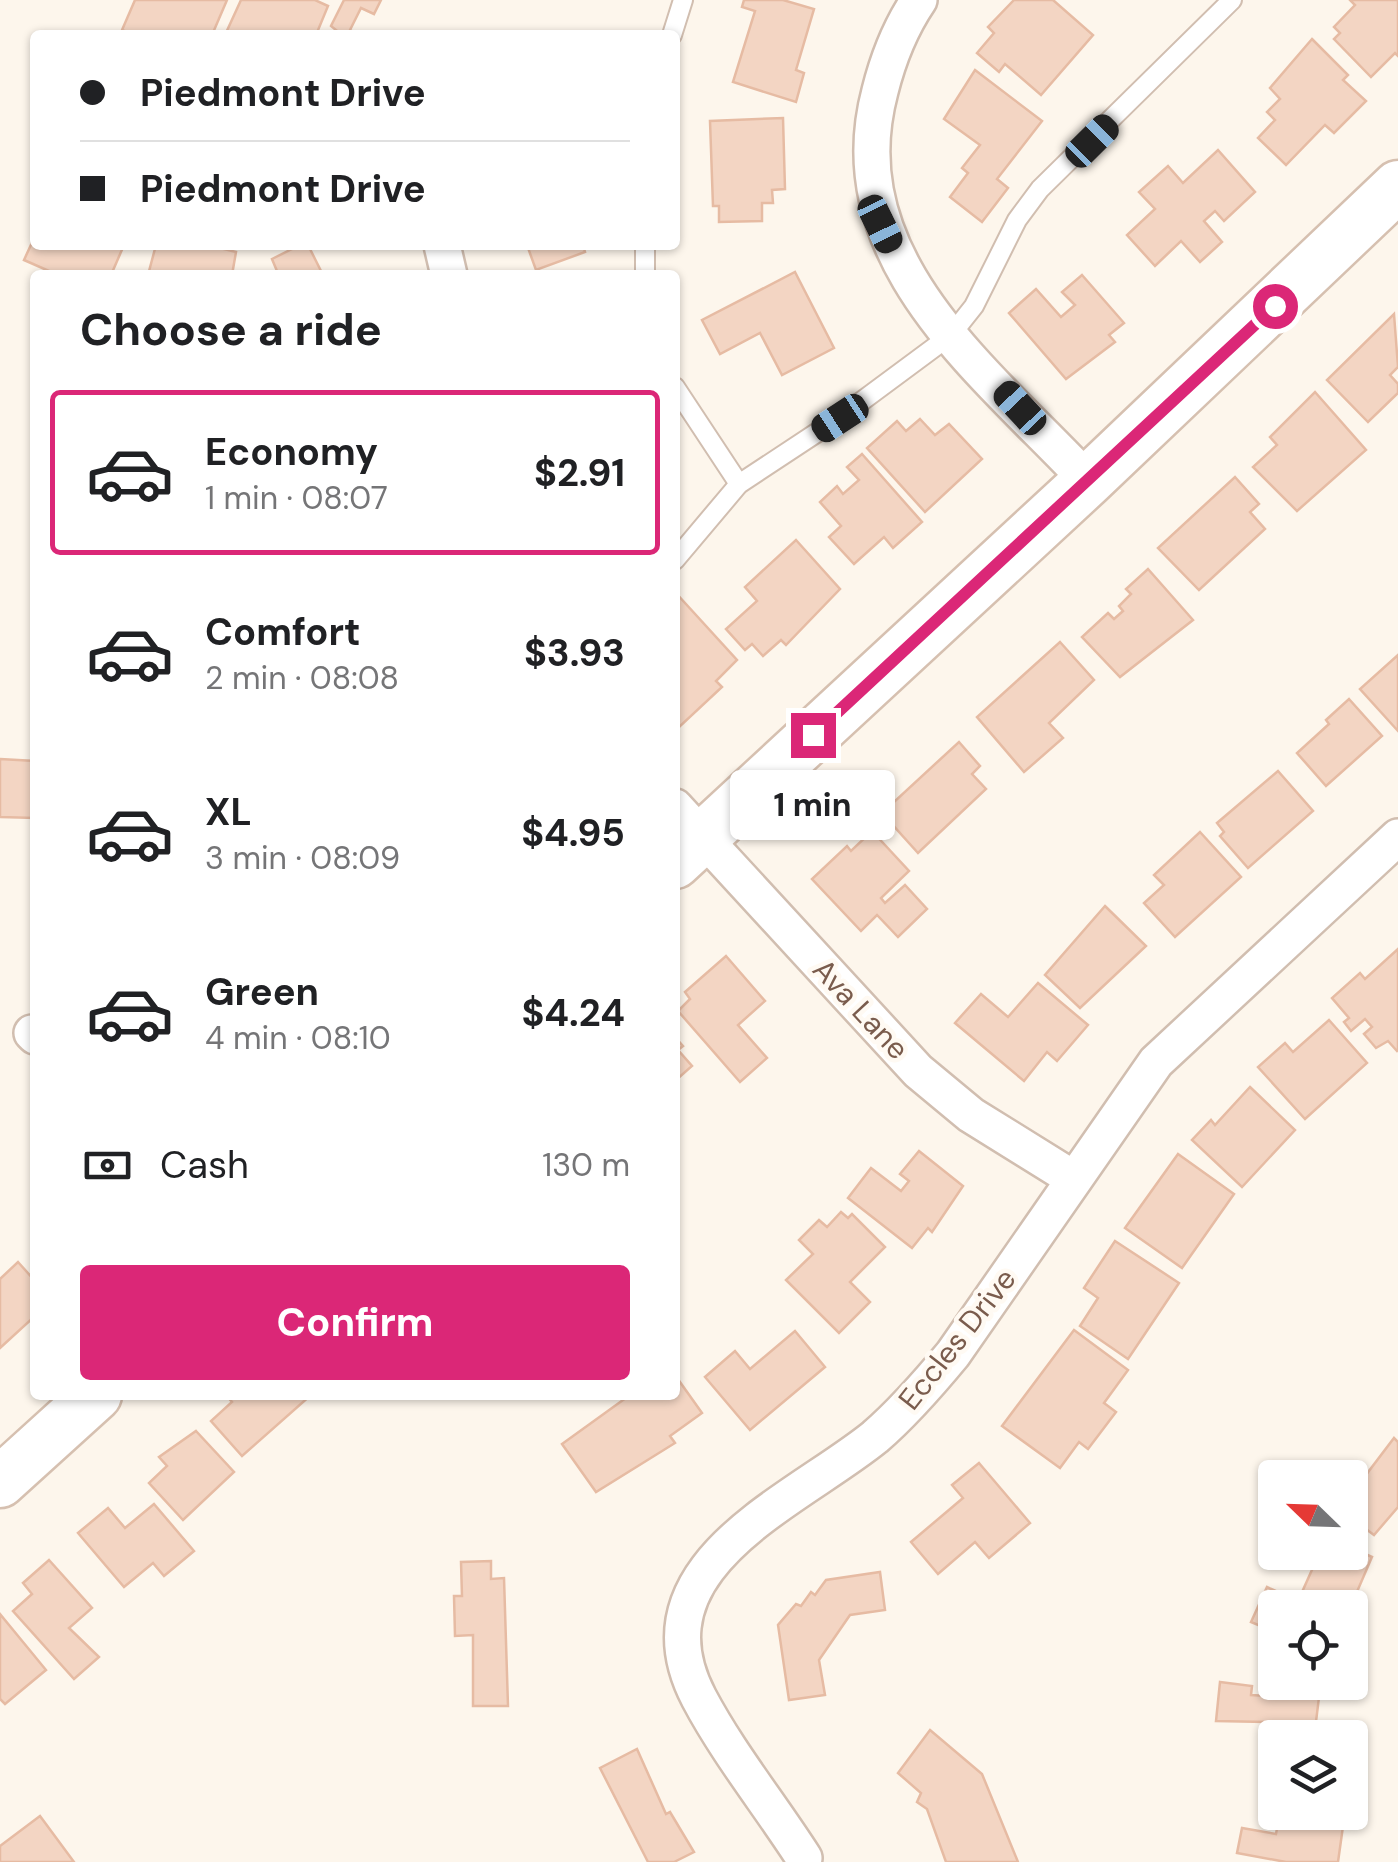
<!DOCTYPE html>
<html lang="en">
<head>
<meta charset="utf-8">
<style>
  body { margin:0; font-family:"DM Sans",sans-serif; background:#f6f6f6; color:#202124; height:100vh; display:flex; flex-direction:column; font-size:38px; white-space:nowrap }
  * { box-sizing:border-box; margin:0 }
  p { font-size:32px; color:#757577 }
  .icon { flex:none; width:55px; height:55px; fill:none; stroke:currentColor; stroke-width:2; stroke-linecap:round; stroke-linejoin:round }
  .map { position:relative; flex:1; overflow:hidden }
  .details { position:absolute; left:30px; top:270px; width:650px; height:1130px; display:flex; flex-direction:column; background:#fff; border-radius:10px; box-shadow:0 2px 8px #0004 }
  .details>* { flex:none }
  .guide { position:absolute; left:30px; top:30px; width:650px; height:220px; border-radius:10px; box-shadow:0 2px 8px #0004; display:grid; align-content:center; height:220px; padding:0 50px; background:#fff }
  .needle { width:65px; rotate:293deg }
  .buttons { position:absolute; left:1258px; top:1460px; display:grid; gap:20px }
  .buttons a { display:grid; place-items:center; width:110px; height:110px; border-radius:10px; background:#fff; box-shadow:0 2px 8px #0004; font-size:50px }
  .end { position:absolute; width:45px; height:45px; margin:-22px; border:12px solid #db2777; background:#fff; box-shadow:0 0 0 5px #fff }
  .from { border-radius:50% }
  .bubble { position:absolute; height:70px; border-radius:10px; background:#fff; box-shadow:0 2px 8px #0004; font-size:32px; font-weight:700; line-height:70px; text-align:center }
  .car { position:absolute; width:30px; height:60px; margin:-30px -15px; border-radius:12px; box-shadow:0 0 8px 2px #0007; background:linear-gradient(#222 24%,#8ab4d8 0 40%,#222 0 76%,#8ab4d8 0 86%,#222 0) }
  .guide b { display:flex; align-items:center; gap:35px; height:95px; font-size:38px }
  .guide b+b { border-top:2px solid #e0e0e0 }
  .guide i { width:25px; height:25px; background:#202124 }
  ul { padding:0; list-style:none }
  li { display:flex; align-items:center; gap:30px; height:165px; margin:0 20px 15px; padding:0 30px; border:5px solid transparent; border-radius:10px }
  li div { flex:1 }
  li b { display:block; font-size:38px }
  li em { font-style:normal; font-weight:700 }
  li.selected { border-color:#db2777 }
  li>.icon { width:90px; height:90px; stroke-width:1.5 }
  h2 { padding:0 50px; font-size:45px; line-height:120px }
  .pay { display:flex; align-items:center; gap:25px; height:110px; padding:0 50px; font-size:38px }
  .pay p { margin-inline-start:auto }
  .button { display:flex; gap:20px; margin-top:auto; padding:20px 50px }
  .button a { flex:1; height:115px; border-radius:10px; background:#db2777; color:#fff; font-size:40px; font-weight:700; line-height:115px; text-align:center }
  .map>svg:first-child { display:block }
  .building { fill:#f3d5c3; stroke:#e6bba3; stroke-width:2.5 }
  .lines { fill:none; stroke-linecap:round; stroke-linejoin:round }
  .lane-casing { stroke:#d1beb0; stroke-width:22 }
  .street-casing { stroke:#d1beb0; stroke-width:40 }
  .secondary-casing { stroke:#d6c0b0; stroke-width:55 }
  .lane { stroke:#fff; stroke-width:18 }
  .street { stroke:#fff; stroke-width:35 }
  .secondary { stroke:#fff; stroke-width:50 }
  .route { stroke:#db2777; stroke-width:12 }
  .labels { text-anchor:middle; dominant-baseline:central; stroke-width:9; stroke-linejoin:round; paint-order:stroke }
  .street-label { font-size:30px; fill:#7a5c4d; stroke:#fffaf3 }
</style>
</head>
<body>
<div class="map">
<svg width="1398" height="1862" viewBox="0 0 1398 1862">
  <rect width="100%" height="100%" fill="#fdf6ec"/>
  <g class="building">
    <polygon points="135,0 227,0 212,35 134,35 122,30"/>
    <polygon points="241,0 315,0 328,6 316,35 225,35"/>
    <polygon points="344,0 381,0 374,14 361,8 350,30 359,35 342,35 331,26"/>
    <polygon points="744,0 783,0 814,9 796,70 804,73 796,102 733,82 755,11 742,7"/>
    <polygon points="1014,0 1053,0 1093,35 1041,95 1005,64 999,72 977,53 994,33 988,27"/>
    <polygon points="1350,0 1398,0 1398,56 1395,53 1371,77 1334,39 1340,33 1334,27 1355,5"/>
    <polygon points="1312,39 1348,75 1343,80 1366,101 1334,133 1325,125 1286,165 1258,138 1275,120 1267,112 1280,99 1270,88"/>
    <polygon points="975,70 1042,121 997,179 1008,188 982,222 950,197 968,173 962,168 980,145 944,119"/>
    <polygon points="783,118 785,189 772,190 773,203 762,203 762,221 719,222 719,206 713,206 710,121"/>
    <polygon points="1218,150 1255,192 1224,221 1215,211 1204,221 1222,242 1200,262 1181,241 1155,266 1127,235 1155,209 1139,192 1168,166 1183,183"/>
    <polygon points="35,236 35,245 124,245 111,275 58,275 24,260"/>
    <polygon points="156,245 208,245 236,252 232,275 148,275"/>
    <polygon points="300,245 308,245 323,275 268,275 277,271 272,259"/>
    <polygon points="527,245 583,245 585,252 536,270"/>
    <polygon points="795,272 834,348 782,375 760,333 720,354 702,320"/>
    <polygon points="1082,275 1124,323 1109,335 1115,342 1066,379 1009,313 1036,289 1061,317 1075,305 1062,292"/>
    <polygon points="1394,314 1398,367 1390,375 1398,384 1398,393 1368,422 1327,380"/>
    <polygon points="1315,392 1366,450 1297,511 1253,467 1277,445 1270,437"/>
    <polygon points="920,419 935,435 949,424 982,459 925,512 867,448 897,421 906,431"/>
    <polygon points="862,454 922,522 893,548 884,537 854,564 829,537 841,526 820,502 837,486 843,494 859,480 847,467"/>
    <polygon points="1235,477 1259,504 1250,512 1265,529 1199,590 1158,548"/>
    <polygon points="796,540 840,589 786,645 781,640 763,656 752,644 745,650 726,629 757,601 745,587"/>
    <polygon points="1148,569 1193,620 1120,677 1082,637 1108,613 1114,619 1123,611 1119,606 1131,594 1126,589"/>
    <polygon points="675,592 737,660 716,681 722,687 676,730"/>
    <polygon points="1060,642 1094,680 1049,723 1063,738 1024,772 977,717"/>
    <polygon points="1398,655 1398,731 1360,689"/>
    <polygon points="1349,699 1382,736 1326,786 1297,753 1329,724 1326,720"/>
    <polygon points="959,742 980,766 972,774 986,789 918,853 882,813"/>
    <polygon points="0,759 35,761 35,818 0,817"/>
    <polygon points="1278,771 1313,811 1248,868 1220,836 1224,832 1217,823"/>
    <polygon points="872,831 909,871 881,898 885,903 905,885 927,909 898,937 877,915 861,931 812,879 847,846 851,851"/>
    <polygon points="1200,832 1241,877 1175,937 1144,903 1164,885 1154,875"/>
    <polygon points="1105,906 1146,946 1080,1008 1045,975"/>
    <polygon points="1398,949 1398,1050 1397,1051 1388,1041 1376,1048 1364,1034 1372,1027 1365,1019 1351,1031 1344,1022 1349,1018 1332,998 1360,973 1365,979"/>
    <polygon points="726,956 765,1001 738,1025 767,1058 740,1082 678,1011 690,999 685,992"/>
    <polygon points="1038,983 1088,1025 1057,1061 1047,1052 1024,1081 955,1023 981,994 1008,1017"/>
    <polygon points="1329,1020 1367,1063 1305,1119 1258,1067 1285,1043 1293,1052"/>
    <polygon points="675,1037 683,1046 678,1050 692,1066 675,1081"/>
    <polygon points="1250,1087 1295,1130 1242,1187 1192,1140 1211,1120 1215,1125"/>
    <polygon points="919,1151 963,1186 932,1232 928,1228 912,1248 848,1198 871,1168 901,1191 909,1181 900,1174"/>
    <polygon points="1178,1154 1234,1194 1182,1268 1125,1228"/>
    <polygon points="841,1212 848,1218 852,1214 885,1247 850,1282 870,1302 839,1333 786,1280 813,1254 799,1240 819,1220 827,1227"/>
    <polygon points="1115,1241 1179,1283 1128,1359 1080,1326 1098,1298 1084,1288"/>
    <polygon points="18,1262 35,1281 35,1316 0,1348 0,1279"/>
    <polygon points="1074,1330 1128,1370 1104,1403 1116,1412 1088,1449 1079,1442 1060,1468 1002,1426"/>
    <polygon points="795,1331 825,1367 750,1430 705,1377 735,1351 750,1369"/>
    <polygon points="675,1375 702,1413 670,1436 675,1443 596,1492 562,1444 630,1395 675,1395"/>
    <polygon points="226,1395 311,1395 242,1456 211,1421 232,1402"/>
    <polygon points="196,1431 234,1472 183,1520 149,1483 167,1466 159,1457"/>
    <polygon points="1394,1438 1398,1442 1398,1507 1374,1535 1350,1517 1350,1496"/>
    <polygon points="979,1463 1030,1523 989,1558 975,1542 938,1574 911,1542 963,1498 952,1485"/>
    <polygon points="154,1504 194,1551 164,1576 153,1563 124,1587 78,1533 108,1508 125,1528"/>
    <polygon points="1350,1547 1372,1557 1350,1608 1275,1608 1275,1632 1251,1622 1267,1587 1298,1601 1320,1552 1350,1552"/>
    <polygon points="49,1560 92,1608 69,1628 99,1657 74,1679 13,1611 32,1594 23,1583"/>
    <polygon points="491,1561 491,1579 504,1578 508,1706 473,1706 473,1635 455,1636 454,1596 462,1596 461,1562"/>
    <polygon points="880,1572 885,1610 850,1615 819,1660 825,1695 789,1700 778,1625 796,1604 801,1606 811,1592 815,1595 826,1580"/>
    <polygon points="0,1614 46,1670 5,1704 0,1699"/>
    <polygon points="1220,1682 1252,1686 1251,1695 1267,1696 1269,1683 1320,1689 1314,1738 1275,1738 1275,1762 1261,1761 1266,1722 1216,1721"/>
    <polygon points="930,1730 982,1774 1018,1862 946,1862 927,1809 917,1802 921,1793 898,1773"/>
    <polygon points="637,1749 666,1814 670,1812 694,1852 674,1862 648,1862 600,1768"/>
    <polygon points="1280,1812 1345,1812 1338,1862 1286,1862 1237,1853 1242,1828 1276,1834"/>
    <polygon points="40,1816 74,1862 0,1862 0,1846"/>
  </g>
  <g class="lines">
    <g class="lane-casing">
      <g id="lane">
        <polyline points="672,35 683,0"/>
        <polyline points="645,275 645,245"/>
        <polyline points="675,387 739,484"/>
        <polyline points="675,560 739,484 839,418 951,335 974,306 1017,220 1040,189 1232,0"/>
      </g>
    </g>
    <g class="street-casing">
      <g id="street">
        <path d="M919 0C900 28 888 59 880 91 835 259 985 371 1088 481"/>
        <polyline points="442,245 449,275"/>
        <polyline points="675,807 918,1071 971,1115 1074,1179"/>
        <polyline points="32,1033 35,1036"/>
        <path d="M804 1858C770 1805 728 1753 699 1698 630 1566 795 1502 875 1437 904 1412 929 1383 953 1354L1156 1062 1398 837"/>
      </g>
    </g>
    <g class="secondary-casing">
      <g id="secondary">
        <polyline points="675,863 1088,481 1398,186"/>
        <polyline points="0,1482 96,1395"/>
      </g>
    </g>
    <use href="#lane" class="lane"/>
    <use href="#street" class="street"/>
    <use href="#secondary" class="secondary"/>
  </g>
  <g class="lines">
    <polyline class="route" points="813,735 1275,306"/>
  </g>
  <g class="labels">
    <g class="street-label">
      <text transform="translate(861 1009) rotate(47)">Ava Lane</text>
      <text transform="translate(957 1339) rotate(-52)">Eccles Drive</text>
    </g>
  </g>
</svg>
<div class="buttons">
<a><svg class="needle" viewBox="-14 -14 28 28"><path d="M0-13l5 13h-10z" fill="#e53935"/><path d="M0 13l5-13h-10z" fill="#757577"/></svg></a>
<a><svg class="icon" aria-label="locate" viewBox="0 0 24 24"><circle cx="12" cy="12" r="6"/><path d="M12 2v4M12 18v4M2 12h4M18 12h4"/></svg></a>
<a><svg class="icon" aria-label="layers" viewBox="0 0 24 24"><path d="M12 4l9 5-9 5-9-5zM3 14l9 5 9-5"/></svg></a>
</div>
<i class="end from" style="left:1275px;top:306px"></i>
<i class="end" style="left:813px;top:735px"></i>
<div class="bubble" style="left:730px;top:770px;width:165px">1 min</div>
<i class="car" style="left:1092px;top:141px;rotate:45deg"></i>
<i class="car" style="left:880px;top:224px;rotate:154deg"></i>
<i class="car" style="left:1020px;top:408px;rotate:317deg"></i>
<i class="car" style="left:840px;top:418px;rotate:237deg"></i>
<div class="guide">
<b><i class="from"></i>Piedmont Drive</b>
<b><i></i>Piedmont Drive</b>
</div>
<section class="details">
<h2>Choose a ride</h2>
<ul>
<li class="selected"><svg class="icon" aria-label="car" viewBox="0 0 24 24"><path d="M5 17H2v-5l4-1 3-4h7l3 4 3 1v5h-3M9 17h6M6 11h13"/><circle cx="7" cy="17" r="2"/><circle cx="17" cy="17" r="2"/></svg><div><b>Economy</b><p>1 min · 08:07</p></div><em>$2.91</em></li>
<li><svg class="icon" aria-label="car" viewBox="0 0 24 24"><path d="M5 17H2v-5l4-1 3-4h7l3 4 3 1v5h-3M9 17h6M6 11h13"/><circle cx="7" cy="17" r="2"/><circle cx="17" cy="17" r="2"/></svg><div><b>Comfort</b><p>2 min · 08:08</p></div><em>$3.93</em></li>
<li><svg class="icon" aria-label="car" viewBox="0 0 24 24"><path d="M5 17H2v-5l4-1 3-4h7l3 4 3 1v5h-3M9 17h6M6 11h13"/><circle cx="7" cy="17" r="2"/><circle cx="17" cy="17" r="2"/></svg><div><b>XL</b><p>3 min · 08:09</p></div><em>$4.95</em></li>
<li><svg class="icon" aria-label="car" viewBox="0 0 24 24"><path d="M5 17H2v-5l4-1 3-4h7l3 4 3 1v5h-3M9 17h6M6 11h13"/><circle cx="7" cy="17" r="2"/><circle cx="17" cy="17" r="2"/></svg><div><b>Green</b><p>4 min · 08:10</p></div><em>$4.24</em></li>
</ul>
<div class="pay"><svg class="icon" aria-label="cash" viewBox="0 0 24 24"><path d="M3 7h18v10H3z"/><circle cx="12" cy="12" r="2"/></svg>Cash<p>130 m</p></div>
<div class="button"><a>Confirm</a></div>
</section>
</div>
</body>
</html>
